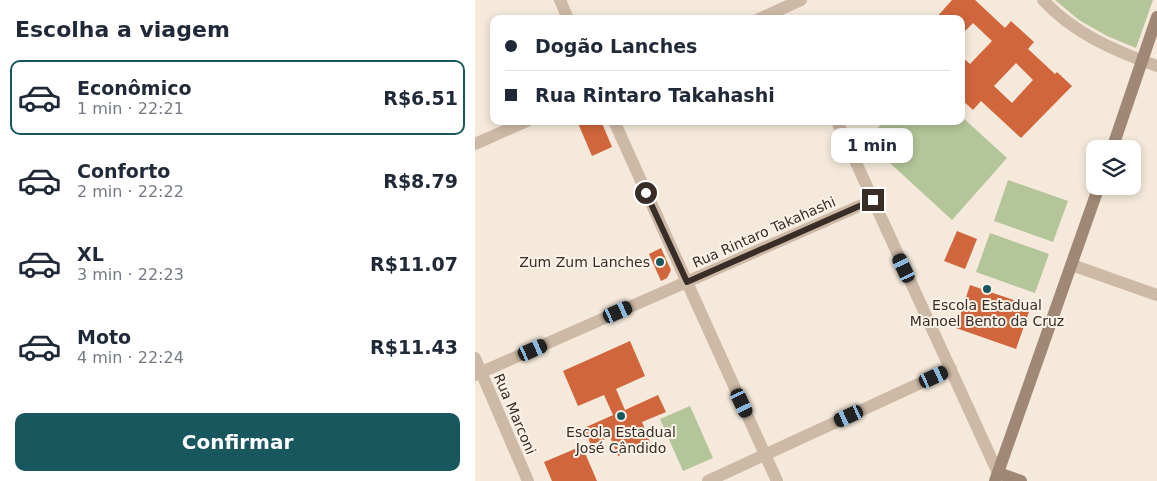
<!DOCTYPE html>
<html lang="pt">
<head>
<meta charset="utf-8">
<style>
  body { margin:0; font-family:"DejaVu Sans",sans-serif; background:#f2f2f3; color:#1f2937; height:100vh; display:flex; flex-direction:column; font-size:19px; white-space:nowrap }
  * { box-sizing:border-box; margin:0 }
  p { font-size:16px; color:#747a83 }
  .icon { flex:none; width:28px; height:28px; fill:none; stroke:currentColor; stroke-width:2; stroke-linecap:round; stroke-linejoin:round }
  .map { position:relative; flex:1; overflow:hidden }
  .side { display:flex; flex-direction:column; background:#fff; width:475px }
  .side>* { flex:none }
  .guide { position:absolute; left:15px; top:15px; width:475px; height:110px; border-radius:10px; box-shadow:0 2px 8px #0003; display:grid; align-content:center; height:110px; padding:0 15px; background:#fff }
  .tools { position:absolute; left:611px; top:140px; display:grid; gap:10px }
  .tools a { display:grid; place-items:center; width:55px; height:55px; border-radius:10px; background:#fff; box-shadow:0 2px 8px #0003; font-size:25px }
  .end { position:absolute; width:22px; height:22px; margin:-11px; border:6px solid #392d27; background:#fff; box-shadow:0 0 0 2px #fff }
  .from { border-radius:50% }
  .bubble { position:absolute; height:35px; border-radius:10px; background:#fff; box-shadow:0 2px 8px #0003; font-size:16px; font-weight:800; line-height:35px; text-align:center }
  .car { position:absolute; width:15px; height:30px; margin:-15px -8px; border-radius:6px; box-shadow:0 0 4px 1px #0007; background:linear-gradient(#222 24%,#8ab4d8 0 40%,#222 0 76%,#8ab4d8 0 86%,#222 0) }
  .guide b { display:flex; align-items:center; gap:18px; height:48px; font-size:19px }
  .guide b+b { border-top:1px solid #e0e1e3 }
  .guide i { width:12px; height:12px; background:#1f2937 }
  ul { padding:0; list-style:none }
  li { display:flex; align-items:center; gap:15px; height:75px; margin:0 10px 8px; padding:0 5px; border:2px solid transparent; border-radius:10px }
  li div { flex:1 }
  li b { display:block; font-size:19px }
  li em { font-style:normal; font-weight:800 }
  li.active { border-color:#19575e }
  li>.icon { width:45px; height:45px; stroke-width:1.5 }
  h2 { padding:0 15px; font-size:22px; line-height:60px }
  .action { display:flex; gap:10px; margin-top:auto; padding:10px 15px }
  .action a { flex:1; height:58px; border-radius:10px; background:#19575e; color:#fff; font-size:20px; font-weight:800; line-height:58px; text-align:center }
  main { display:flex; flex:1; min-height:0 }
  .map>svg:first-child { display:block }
  .green { fill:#b4c599 }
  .building { fill:#d1663c; fill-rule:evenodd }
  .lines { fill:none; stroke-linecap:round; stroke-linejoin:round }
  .street { stroke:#cdb9a5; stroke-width:12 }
  .secondary { stroke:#a18876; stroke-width:12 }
  .route { stroke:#392d27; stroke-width:6 }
  .poi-dot { fill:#19575e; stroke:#fbf3e8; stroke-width:2 }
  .labels { text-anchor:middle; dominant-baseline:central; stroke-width:4; stroke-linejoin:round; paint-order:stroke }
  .street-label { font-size:14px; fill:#392d27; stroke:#fbf3e8 }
  .poi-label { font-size:14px; fill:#392d27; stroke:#fbf3e8 }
</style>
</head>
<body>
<main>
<section class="side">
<h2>Escolha a viagem</h2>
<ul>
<li class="active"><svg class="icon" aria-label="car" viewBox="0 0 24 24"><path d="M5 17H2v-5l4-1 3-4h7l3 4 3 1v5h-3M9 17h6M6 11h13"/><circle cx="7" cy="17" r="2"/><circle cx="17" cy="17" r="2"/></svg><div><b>Econômico</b><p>1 min · 22:21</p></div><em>R$6.51</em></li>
<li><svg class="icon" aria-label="car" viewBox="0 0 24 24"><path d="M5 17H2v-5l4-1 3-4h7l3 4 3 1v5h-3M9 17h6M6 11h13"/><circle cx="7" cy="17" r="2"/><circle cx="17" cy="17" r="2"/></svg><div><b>Conforto</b><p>2 min · 22:22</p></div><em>R$8.79</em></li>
<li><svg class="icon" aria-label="car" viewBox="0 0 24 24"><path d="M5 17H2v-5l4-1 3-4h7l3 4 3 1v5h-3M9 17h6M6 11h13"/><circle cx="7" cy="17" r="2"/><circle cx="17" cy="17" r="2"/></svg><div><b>XL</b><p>3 min · 22:23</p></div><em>R$11.07</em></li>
<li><svg class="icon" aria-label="car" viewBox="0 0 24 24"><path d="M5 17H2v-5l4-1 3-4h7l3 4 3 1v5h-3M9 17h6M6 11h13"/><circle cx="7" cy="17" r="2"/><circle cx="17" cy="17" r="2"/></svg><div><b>Moto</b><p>4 min · 22:24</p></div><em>R$11.43</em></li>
</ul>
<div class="action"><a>Confirmar</a></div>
</section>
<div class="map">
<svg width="682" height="481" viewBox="0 0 682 481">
  <rect width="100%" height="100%" fill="#f4e9db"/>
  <g class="green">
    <polygon points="580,0 579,0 678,0 661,48 632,36 604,20"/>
    <polygon points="486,116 532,158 477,220 391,141 409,121 486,121"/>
    <polygon points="533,180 593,201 578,242 519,221"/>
    <polygon points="515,233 574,254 560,293 501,272"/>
    <polygon points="215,406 238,458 208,471 185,419"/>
  </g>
  <g class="building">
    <path d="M477 0H500L530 28 536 21 559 42 553 49 580 74 582 72 597 86 546 138 506 101 498 110 486 99V56L495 64 517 41 498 23 486 35V19H460ZM541 63 558 80 537 103 519 86Z"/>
    <polygon points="102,121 126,121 137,147 117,156"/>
    <polygon points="482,231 502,239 490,269 469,261"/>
    <polygon points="186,248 196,270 192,278 186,281 174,254"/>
    <polygon points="495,285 556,306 541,349 481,328"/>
    <polygon points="155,341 170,376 141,389 150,410 183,395 191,412 167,422 175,442 143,456 135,437 116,445 109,428 138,415 129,395 103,406 88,371"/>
    <polygon points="107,446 122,481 77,481 69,462"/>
  </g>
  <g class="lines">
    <g class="street">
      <polyline points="85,0 93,19"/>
      <path d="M568 0C598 33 640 51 682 66"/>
      <polyline points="284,19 326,0"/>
      <polyline points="139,121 302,481"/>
      <polyline points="362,121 523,473"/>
      <polyline points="0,144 52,121"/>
      <polyline points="597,265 682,295"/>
      <polyline points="0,358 53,481"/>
      <polyline points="0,375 398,200"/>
      <polyline points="233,481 476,369"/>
    </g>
    <g class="secondary">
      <polyline points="637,149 682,17"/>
      <polyline points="523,473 546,481"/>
      <polyline points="520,481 624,186"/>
    </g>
  </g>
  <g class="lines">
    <polyline class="route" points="171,193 212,282 398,200"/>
  </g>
  <g class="poi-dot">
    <circle cx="185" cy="262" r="5"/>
    <circle cx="512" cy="289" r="5"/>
    <circle cx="146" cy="416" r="5"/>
  </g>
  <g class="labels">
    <g class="street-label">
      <text transform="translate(289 232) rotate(-24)">Rua Rintaro Takahashi</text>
      <text transform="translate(40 414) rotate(67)">Rua Marconi</text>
    </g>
    <g class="poi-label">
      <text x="175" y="262" text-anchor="end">Zum Zum Lanches</text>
      <text x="512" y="305">Escola Estadual<tspan x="512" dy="16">Manoel Bento da Cruz</tspan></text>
      <text x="146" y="432">Escola Estadual<tspan x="146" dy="16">José Cândido</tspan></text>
    </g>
  </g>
</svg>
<div class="tools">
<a><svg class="icon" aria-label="layers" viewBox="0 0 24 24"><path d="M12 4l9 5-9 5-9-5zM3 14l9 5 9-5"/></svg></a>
</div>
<i class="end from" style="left:171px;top:193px"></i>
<i class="end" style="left:398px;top:200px"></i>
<div class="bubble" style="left:356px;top:128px;width:82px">1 min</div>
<i class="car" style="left:429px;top:268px;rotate:335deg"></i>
<i class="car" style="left:143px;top:312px;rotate:66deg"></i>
<i class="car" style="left:58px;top:350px;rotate:66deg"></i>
<i class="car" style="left:459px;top:377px;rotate:65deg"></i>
<i class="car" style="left:267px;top:403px;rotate:155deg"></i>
<i class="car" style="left:374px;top:416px;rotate:245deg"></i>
<div class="guide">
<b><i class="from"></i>Dogão Lanches</b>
<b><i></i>Rua Rintaro Takahashi</b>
</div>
</div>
</main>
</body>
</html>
